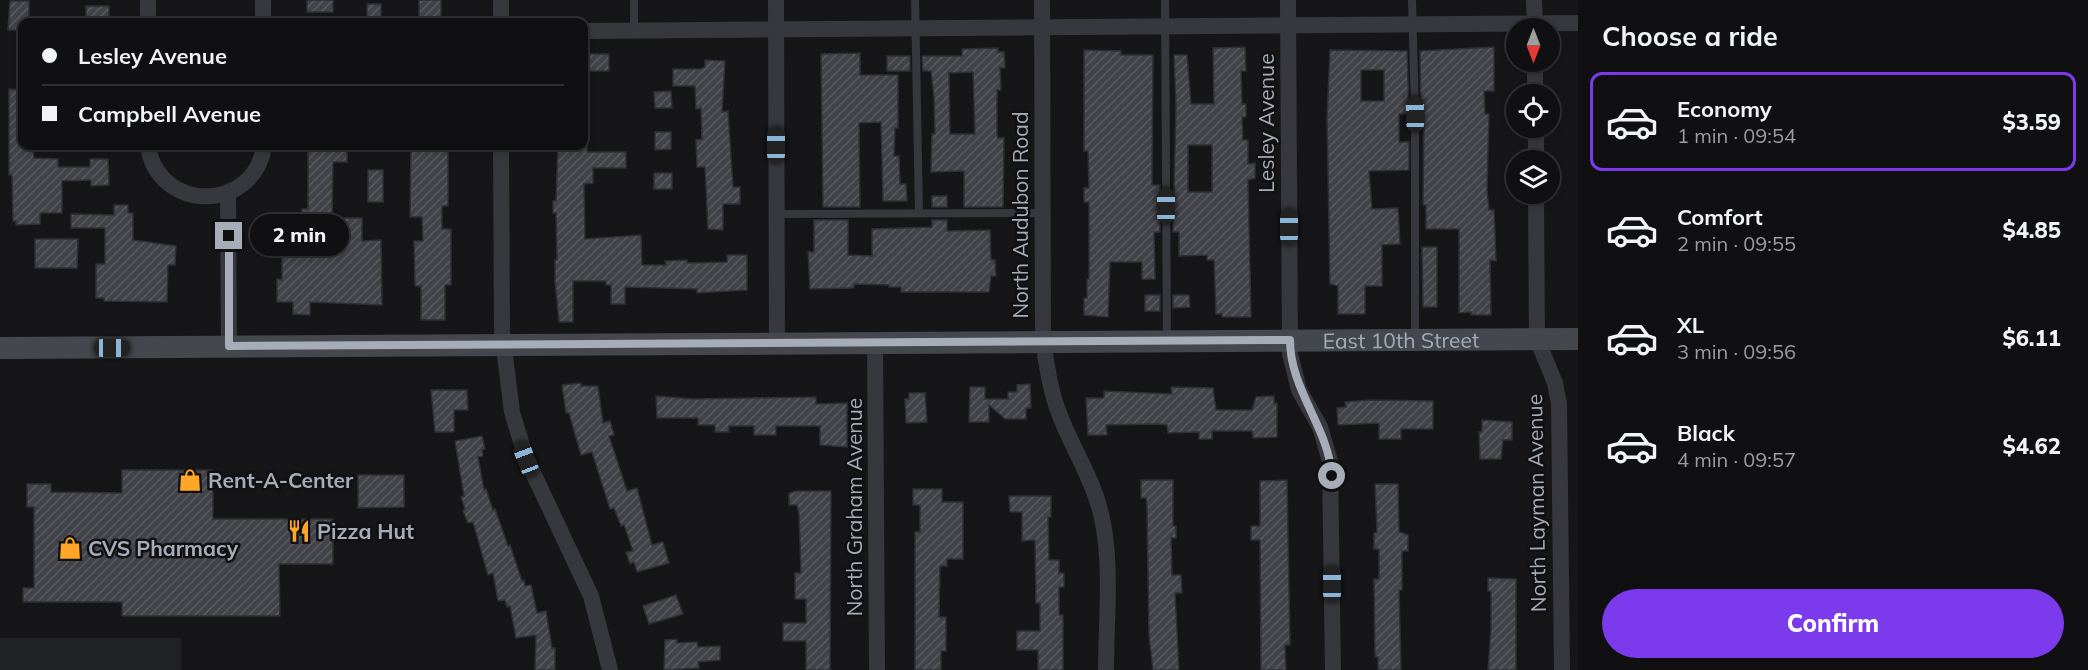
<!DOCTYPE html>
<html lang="en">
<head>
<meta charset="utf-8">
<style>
  body { margin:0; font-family:Mulish,sans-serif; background:#19191b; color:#f1f3f6; height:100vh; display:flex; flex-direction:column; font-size:22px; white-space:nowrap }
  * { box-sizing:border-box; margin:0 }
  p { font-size:20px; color:#9c9d9f }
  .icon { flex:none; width:33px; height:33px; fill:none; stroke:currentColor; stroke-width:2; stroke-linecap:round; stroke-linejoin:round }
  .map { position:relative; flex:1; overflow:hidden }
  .drawer { display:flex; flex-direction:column; background:#101012; width:510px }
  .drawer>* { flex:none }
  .hud { position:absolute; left:18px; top:18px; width:570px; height:132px; border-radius:12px; box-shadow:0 3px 9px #0003,0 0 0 2px #303032; display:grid; align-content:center; height:132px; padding:0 24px; background:#101012 }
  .needle { width:39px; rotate:180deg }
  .controls { position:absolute; left:1506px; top:18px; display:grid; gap:12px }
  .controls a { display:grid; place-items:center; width:54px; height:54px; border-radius:50%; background:#101012; box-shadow:0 3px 9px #0003,0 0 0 2px #303032; font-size:30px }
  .end { position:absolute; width:27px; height:27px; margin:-14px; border:8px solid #a6adb9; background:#111; box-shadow:0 0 0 3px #111 }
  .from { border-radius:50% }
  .bubble { position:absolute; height:42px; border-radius:21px; background:#101012; box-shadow:0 3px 9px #0003,0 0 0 2px #303032; font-size:20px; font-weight:800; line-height:42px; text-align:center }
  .car { position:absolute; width:18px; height:36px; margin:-18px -9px; border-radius:8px; box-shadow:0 0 4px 2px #0007; background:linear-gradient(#222 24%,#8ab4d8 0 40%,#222 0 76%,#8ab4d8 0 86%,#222 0) }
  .hud b { display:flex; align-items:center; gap:21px; height:57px; font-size:22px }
  .hud b+b { border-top:2px solid #303032 }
  .hud i { width:15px; height:15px; background:#f1f3f6 }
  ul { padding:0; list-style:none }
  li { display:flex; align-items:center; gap:18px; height:99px; margin:0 12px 9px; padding:0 12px; border:3px solid transparent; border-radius:12px }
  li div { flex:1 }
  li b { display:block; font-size:22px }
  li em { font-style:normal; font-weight:800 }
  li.on { border-color:#7c3aed }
  li>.icon { width:54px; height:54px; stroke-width:1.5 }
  h2 { padding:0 24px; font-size:27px; line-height:72px }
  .primary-button { display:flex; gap:12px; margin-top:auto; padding:12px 24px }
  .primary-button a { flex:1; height:69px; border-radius:36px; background:#7c3aed; color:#fff; font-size:24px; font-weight:800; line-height:69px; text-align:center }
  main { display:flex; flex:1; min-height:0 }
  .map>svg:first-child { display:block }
  .built { fill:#212225 }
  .building { fill:url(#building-hatch); stroke:#2f3034; stroke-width:1.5; fill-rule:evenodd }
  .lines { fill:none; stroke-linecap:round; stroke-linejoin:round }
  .service { stroke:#36383d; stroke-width:8 }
  .minor { stroke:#36383d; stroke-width:16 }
  .secondary { stroke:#44474d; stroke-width:22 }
  .route { stroke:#a6adb9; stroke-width:8 }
  .labels { text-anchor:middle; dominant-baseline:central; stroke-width:5; stroke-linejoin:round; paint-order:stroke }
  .street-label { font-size:21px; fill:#a6adb9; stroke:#111113 }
  .poi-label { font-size:21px; font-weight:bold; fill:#a6adb9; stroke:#111113; text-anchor:start }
</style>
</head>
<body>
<main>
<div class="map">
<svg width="1578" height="670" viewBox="0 0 1578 670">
  <defs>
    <pattern id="building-hatch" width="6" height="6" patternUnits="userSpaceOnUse" patternTransform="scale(1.5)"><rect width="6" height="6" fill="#414348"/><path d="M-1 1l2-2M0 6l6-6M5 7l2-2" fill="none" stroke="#595b60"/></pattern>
  </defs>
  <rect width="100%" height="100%" fill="#161618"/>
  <rect class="built" x="0" y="638" width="181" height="32"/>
  <g class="building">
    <rect x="307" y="0" width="26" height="12"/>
    <rect x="419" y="0" width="22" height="22"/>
    <polygon points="10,1 29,1 29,22 22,22 22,30 8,30"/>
    <rect x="367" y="4" width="14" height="18"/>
    <rect x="86" y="6" width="23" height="16"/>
    <path d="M1245 47 1246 71H1241L1242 104H1246V117H1242L1243 140H1248V164L1255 163V178L1248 180 1251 317H1222V314H1216L1214 260H1207V255L1179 256V232H1173L1176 105 1174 55H1187L1191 104H1214L1213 48ZM1188 145H1212V192H1188Z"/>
    <polygon points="1494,47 1494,91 1484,91 1485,114 1489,114 1487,190 1489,210 1494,210 1496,261 1490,260 1491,315 1471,315 1471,312 1459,313 1459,229 1426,229 1426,205 1423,205 1424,114 1421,114 1420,51"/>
    <path d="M998 48V52H1004L1005 68H1000L1001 90H997V134L998 138H1004L1003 207H964V171L931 172 932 134H935L934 97 931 71H923L922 56H962V49ZM973 72 975 134H950L949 73Z"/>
    <polygon points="1084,50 1121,51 1121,55 1153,55 1152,185 1160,185 1160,232 1154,232 1155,279 1142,279 1142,262 1110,262 1108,317 1084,315 1084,298 1087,298 1087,279 1089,279 1089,202 1084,202 1084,188 1089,188 1088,151 1084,151"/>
    <path d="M1330 50 1407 51 1409 114H1399V142H1409V170L1369 171 1372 209 1398 208 1400 244 1382 245V286H1365V314H1338V286L1330 284 1327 118ZM1361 70H1384V101H1361Z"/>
    <polygon points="860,53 860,75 898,75 898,128 895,128 894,156 899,156 900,184 906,184 907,201 883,201 881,122 859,123 860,207 823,207 821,54"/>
    <polygon points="586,54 609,54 609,71 584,71"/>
    <rect x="887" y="56" width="23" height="15"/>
    <polygon points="705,60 725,61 722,112 728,111 733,187 740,187 740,204 723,204 723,230 708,229 705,167 697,167 696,140 702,139 701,108 696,109 695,86 673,86 673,69 700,69 705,67"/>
    <polygon points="9,89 22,90 22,146 33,146 34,158 58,159 58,167 90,167 90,159 108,159 109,185 91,186 91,180 62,181 62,213 40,213 40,224 16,225 16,221 13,221 12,175 9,175"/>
    <polygon points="671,91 672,108 655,108 654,92"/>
    <polygon points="655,132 671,132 671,149 655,150"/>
    <polygon points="308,146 347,146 347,162 333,162 332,218 362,218 362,241 381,240 382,305 310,302 310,315 293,314 293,302 277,302 277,279 282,280 282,241 294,241 294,214 302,214 302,209 308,209"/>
    <polygon points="411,146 448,146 448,206 442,206 442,229 451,229 451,285 445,285 445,320 421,320 421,286 415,286 414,241 423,241 422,217 410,217"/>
    <polygon points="558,146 587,146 587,152 626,152 626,168 593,168 593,183 584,184 585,239 641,235 642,265 666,265 665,261 687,260 687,263 727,262 727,255 747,255 747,290 697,293 697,289 625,287 625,304 611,304 611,285 606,285 606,281 573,281 573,322 559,322 555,280 555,260 557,260 556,213 553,213 553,201 556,201"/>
    <rect x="368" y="170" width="15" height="32"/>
    <rect x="654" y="173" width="18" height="16"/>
    <rect x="932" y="196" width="15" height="11"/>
    <polygon points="114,205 128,205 128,213 133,213 133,240 176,246 175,265 168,265 167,302 104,301 104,298 96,298 96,264 105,264 105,228 71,228 71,214 114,215"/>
    <polygon points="814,220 848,220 848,255 872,256 872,229 932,227 932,220 947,220 947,231 990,230 991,260 995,260 996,276 991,276 989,292 901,292 901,287 889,287 889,285 854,284 854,288 810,289 808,252 814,252"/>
    <polygon points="35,239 78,239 77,268 35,268"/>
    <polygon points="1422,247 1437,247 1437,307 1423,307"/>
    <rect x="1145" y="295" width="15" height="16"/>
    <polygon points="1173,295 1189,295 1190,307 1173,308"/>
    <polygon points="581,383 581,386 598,386 603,423 610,421 614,435 609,436 627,491 637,488 652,545 663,542 669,563 637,572 634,562 630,564 626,552 633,551 624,525 621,526 614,508 610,509 592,452 581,455 569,413 566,413 562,385"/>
    <polygon points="1030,384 1031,408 1026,408 1026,419 1005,419 989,405 989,422 969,422 970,387 985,387 985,399 1008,399 1008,392 1017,392 1017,385"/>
    <polygon points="1171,387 1213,388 1216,410 1252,410 1256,397 1274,396 1274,403 1277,403 1277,437 1253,438 1252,431 1212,431 1212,439 1199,439 1199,432 1168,433 1167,425 1159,424 1106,425 1107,435 1088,435 1086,398 1104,398 1104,391 1172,394"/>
    <polygon points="431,390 467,390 468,410 454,410 454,432 435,432"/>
    <polygon points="909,393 925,393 927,422 906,423 905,399 909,399"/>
    <polygon points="656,396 693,399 816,397 816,404 847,403 847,447 820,445 820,426 776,426 776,435 754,435 754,426 729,426 729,432 715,432 715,425 698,425 698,418 657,418"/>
    <polygon points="1370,400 1433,401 1433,429 1401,429 1401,439 1379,439 1379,423 1338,425 1337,408 1346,407 1345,402"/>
    <polygon points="1482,420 1512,422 1512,440 1503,440 1501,459 1480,459 1479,432 1482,432"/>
    <polygon points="482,436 485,449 482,450 483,456 478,457 484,490 486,489 493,510 495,509 508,546 510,545 522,581 524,580 525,586 531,585 537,613 546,611 552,648 555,648 555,670 535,670 536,635 516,638 510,606 507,607 505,600 498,601 493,573 488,575 473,522 468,523 463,511 465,509 461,497 464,496 455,441"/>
    <polygon points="122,470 213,470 213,519 333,519 333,564 279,564 280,616 122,616 122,602 23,602 23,588 34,588 34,507 27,507 27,484 51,484 51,492 122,493"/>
    <polygon points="358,475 404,475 404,507 358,508"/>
    <polygon points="1141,480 1173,480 1173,526 1176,526 1176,538 1171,538 1172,575 1181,575 1182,593 1175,593 1179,670 1153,670 1149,636 1147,508 1146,498 1141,498"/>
    <polygon points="1287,480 1290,645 1285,645 1286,670 1261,670 1260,540 1251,540 1251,526 1260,526 1260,481"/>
    <polygon points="1375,484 1398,484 1399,532 1408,535 1408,551 1402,551 1402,590 1399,590 1401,670 1378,670 1378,657 1375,657 1374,579 1379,579 1379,549 1374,549 1374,533 1377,532"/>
    <polygon points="913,489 942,489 942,502 963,502 963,559 947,559 947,566 940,566 939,617 946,617 946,651 941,651 941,670 915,670 915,532 920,532 920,505 913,505"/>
    <polygon points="797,491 831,491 830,670 806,670 806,641 783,641 783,623 806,623 806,599 795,599 795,573 801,573 799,514 797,505 789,505 789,493"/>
    <polygon points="1009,496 1051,496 1051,517 1048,517 1049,560 1059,560 1059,573 1064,573 1064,587 1059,587 1059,615 1063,615 1063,670 1038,670 1038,650 1017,650 1017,631 1040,631 1040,603 1036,603 1035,540 1022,541 1022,512 1010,512"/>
    <polygon points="1488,578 1516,579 1516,670 1488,670 1491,629 1491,591 1488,591"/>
    <polygon points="676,595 683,614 649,624 643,606"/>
    <polygon points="677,639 677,643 697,642 698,647 720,646 720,660 698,662 699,668 664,670 665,640"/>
  </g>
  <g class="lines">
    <g class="service">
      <polyline points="634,0 634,30"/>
      <polyline points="915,0 919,213"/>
      <polyline points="1165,0 1167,340"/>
      <polyline points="1412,0 1415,114 1415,338"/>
      <polyline points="776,214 1043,213"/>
    </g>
    <g class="minor">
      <polyline points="148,0 148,22"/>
      <polyline points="263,0 263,22"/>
      <polyline points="501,0 501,22"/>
      <polyline points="776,0 777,343"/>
      <path d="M1042 0 1043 342C1047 366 1050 390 1059 413 1071 446 1091 475 1100 510 1113 558 1106 620 1106 670"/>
      <polyline points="1288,0 1290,354 1299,390 1320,427 1330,461 1333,670"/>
      <polyline points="1534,0 1535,28"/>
      <polyline points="584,31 1578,23"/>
      <polyline points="1535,62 1535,94"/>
      <polyline points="1536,128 1536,160"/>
      <path d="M148 146C158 213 254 213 264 146"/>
      <polyline points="501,146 502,332 512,412 526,458 591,596 610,670"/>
      <polyline points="228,192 229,347"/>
      <polyline points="1536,194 1537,339 1555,383 1559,403 1562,670"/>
      <polyline points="875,343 877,670"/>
    </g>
    <path class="secondary" id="s1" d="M0 348 1578 339"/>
  </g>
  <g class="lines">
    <path class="route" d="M229 236V346L1290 340C1290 390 1328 426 1332 476"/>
  </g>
  <defs>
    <g id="shop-bare" transform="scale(1.8)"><path d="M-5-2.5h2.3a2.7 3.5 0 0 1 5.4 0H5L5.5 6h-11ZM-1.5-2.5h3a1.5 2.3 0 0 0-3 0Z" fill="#ffa626" stroke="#111113" stroke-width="2.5" paint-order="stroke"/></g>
    <g id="restaurant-bare" transform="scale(1.8)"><path d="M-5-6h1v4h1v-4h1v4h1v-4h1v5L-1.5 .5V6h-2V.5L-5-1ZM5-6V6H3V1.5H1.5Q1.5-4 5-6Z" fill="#ffa626" stroke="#111113" stroke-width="2.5" paint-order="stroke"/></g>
  </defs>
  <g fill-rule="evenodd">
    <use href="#shop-bare" x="190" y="480"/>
    <use href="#restaurant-bare" x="299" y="531"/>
    <use href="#shop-bare" x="70" y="548"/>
  </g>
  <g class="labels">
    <g class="street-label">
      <text transform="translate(1266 123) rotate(-90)">Lesley Avenue</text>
      <text transform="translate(1020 215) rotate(-90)">North Audubon Road</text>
      <text stroke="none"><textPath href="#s1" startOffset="1401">East 10th Street</textPath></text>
      <text transform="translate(1536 503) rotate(-91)">North Layman Avenue</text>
      <text transform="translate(854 507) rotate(-90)">North Graham Avenue</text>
    </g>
    <g class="poi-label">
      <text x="208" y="480">Rent-A-Center</text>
      <text x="317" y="531">Pizza Hut</text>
      <text x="88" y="548">CVS Pharmacy</text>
    </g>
  </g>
</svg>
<div class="controls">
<a><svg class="needle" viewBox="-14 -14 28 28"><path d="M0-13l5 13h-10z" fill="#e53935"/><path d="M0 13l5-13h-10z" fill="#9c9d9f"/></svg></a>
<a><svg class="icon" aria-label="locate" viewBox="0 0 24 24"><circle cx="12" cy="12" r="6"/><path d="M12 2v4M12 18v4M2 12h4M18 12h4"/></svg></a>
<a><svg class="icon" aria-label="layers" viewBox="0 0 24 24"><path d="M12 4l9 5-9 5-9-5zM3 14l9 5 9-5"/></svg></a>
</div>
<i class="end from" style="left:1332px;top:476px"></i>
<i class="end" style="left:229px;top:236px"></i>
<div class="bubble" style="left:250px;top:214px;width:99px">2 min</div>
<i class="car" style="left:1415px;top:114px;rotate:359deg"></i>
<i class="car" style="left:776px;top:145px;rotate:0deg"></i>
<i class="car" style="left:1166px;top:206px;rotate:0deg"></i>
<i class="car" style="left:1289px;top:227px;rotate:0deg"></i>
<i class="car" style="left:112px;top:348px;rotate:90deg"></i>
<i class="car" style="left:526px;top:459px;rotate:339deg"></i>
<i class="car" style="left:1332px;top:584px;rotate:0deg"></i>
<div class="hud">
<b><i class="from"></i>Lesley Avenue</b>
<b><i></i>Campbell Avenue</b>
</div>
</div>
<section class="drawer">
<h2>Choose a ride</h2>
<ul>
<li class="on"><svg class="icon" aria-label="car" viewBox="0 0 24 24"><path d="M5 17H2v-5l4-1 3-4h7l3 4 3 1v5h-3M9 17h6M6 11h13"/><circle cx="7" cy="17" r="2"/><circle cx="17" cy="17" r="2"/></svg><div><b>Economy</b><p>1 min · 09:54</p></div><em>$3.59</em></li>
<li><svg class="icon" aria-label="car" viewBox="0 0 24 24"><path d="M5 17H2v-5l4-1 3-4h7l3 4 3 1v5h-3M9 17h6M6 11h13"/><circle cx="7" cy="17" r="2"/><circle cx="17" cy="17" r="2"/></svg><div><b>Comfort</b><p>2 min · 09:55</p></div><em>$4.85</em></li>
<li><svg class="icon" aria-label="car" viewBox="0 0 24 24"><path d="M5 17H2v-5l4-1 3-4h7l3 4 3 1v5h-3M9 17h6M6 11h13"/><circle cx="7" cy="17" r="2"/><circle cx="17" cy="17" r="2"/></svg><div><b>XL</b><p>3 min · 09:56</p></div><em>$6.11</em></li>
<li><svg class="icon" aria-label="car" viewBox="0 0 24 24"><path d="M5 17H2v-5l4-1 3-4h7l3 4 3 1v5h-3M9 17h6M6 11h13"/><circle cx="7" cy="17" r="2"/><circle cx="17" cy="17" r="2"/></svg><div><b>Black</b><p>4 min · 09:57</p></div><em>$4.62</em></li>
</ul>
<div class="primary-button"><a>Confirm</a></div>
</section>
</main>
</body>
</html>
